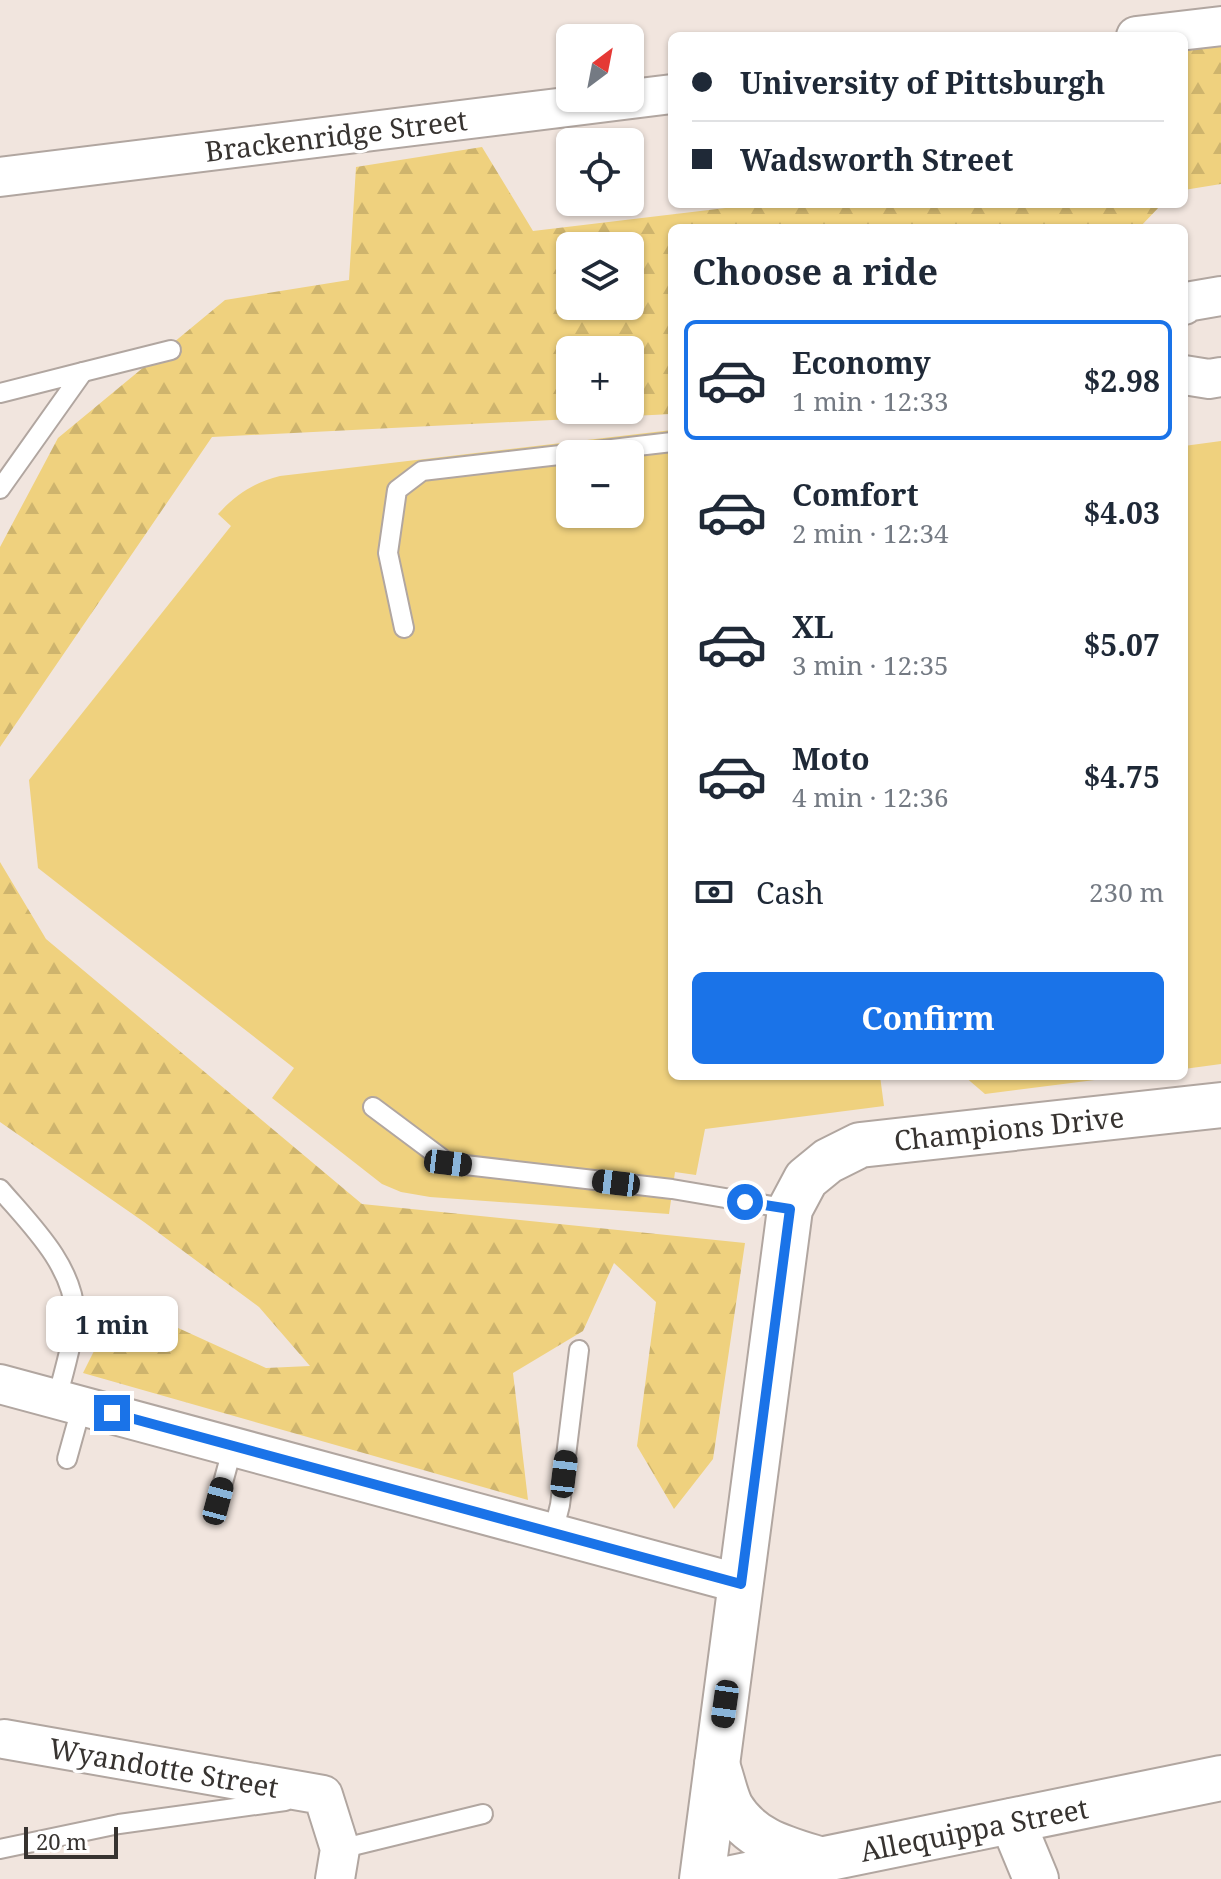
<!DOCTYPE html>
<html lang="en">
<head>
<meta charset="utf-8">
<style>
  body { margin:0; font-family:"Noto Serif",serif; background:#f6f6f7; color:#1f2937; height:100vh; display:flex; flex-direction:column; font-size:30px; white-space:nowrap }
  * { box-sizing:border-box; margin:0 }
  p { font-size:26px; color:#747a83 }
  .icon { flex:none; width:44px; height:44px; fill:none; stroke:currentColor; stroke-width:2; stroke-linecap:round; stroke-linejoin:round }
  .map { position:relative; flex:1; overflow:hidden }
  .side { position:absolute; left:668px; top:224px; width:520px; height:856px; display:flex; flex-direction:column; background:#fff; border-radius:12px; box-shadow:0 2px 6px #0004 }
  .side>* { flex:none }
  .banner { position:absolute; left:668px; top:32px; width:520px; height:176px; border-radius:12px; box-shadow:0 2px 6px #0004; display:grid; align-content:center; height:176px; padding:0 24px; background:#fff }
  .needle { width:52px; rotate:32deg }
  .fabs { position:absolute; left:556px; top:24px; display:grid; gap:16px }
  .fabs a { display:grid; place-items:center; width:88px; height:88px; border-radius:12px; background:#fff; box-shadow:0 2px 6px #0004; font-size:40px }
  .scale { position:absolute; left:24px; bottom:20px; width:94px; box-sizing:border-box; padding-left:8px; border:4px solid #373330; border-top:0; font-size:22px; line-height:28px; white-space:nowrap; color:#373330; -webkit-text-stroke:6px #fff; paint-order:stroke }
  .end { position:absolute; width:36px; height:36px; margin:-18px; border:10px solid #1a73e8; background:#fff; box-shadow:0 0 0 4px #fff }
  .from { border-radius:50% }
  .bubble { position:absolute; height:56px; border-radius:12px; background:#fff; box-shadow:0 2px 6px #0004; font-size:26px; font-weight:700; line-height:56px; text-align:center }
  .car { position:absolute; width:24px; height:48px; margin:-24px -12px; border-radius:10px; box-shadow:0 0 6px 2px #0007; background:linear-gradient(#222 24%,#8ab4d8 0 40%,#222 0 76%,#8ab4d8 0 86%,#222 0) }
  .banner b { display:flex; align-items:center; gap:28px; height:76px; font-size:30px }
  .banner b+b { border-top:2px solid #e0e1e3 }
  .banner i { width:20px; height:20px; background:#1f2937 }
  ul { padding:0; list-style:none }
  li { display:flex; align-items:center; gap:24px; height:120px; margin:0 16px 12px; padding:0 8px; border:4px solid transparent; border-radius:12px }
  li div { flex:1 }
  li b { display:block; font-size:30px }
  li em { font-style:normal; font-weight:700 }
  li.on { border-color:#1a73e8 }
  li>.icon { width:72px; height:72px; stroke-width:1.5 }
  h2 { padding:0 24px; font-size:36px; line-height:96px }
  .pay { display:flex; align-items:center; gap:20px; height:88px; padding:0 24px; font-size:30px }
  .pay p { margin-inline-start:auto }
  .cta { display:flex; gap:16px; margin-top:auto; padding:16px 24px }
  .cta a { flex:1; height:92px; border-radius:12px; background:#1a73e8; color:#fff; font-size:32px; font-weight:700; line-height:92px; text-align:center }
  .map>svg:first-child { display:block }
  .forest { fill:url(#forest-firs); fill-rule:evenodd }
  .garden { fill:#efd17e; fill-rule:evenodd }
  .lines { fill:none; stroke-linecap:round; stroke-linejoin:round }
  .service-casing { stroke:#b1a6a0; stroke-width:22 }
  .minor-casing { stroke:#b1a6a0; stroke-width:42 }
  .tertiary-casing { stroke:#b1a6a0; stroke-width:48 }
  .service { stroke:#fff; stroke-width:18 }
  .minor { stroke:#fff; stroke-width:38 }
  .tertiary { stroke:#fff; stroke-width:44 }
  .route { stroke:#1a73e8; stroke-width:10 }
  .labels { text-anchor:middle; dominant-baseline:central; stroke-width:7; stroke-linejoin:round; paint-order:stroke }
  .street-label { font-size:28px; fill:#373330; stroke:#fff }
</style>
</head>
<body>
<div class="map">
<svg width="1221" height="1879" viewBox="0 0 1221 1879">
  <defs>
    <pattern id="forest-firs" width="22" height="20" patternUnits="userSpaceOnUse" patternTransform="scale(2)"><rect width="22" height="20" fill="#efd17e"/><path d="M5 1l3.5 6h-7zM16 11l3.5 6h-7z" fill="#ceb46d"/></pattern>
  </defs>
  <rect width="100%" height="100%" fill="#f1e5de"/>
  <g class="forest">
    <polygon points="1221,38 1221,184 1184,190 1184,41"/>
    <path d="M482 147 533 231 759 204H1162L1139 228H672V414L212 437 0 747V547L58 438 225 300 349 280 356 167ZM570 246H630V306H570ZM570 350H630V410H570Z"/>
    <polygon points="0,862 46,939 362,1204 745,1243 713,1459 674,1509 637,1446 656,1302 614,1263 583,1331 513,1373 528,1500 83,1373 119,1301 266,1368 310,1366 259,1307 144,1222 0,1122"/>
  </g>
  <g class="garden">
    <path d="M672 430V1076H880L884 1106 705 1129 696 1175 675 1172 669 1214 430 1197 401 1192 382 1184 272 1098 294 1068 38 868 29 780 231 526 218 514C237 494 253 483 280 476ZM570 454H630V514H570Z"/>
    <polygon points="1221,441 1221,1064 1184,1069 1184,446"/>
    <polygon points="964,1076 1126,1076 985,1094"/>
  </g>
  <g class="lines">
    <g class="service-casing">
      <g id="service">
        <polyline points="83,372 171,350"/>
        <polyline points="0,393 83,372 0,489"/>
        <polyline points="404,628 388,553 397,490 422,471 672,442"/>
        <polyline points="373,1107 448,1163 672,1189 790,1209"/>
        <path d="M0 1189C30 1224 73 1265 75 1314 76 1332 62 1379 57 1398"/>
        <polyline points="67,1459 82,1405"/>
        <polyline points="218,1501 233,1446"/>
        <polyline points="553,1533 560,1505 579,1350"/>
        <polyline points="0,1849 119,1824 285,1801"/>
        <polyline points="340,1849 483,1814"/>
      </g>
    </g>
    <g class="minor-casing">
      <g id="minor">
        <polyline points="1136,36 1221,26"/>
        <polyline points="0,177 672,94"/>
        <polyline points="1184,305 1186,302 1221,296"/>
        <polyline points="1184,375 1209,379 1221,377"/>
        <polyline points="0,1384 741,1584"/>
        <polyline points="4,1739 323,1795 340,1849 335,1879"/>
      </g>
    </g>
    <g class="tertiary-casing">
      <g id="tertiary">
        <path d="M717 1765C722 1778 725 1795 731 1807 751 1841 787 1849 822 1860"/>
        <polyline points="1012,1821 1036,1879"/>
        <polyline points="702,1879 790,1209 806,1179 828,1161 860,1145 1221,1105"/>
        <polyline points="727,1879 1221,1778"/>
      </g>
    </g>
    <use href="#service" class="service"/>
    <use href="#minor" class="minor"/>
    <use href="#tertiary" class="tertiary"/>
  </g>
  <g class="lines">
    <polyline class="route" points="112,1413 741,1584 790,1209 745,1202"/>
  </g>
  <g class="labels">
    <g class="street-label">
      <text transform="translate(336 135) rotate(-7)">Brackenridge Street</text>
      <text transform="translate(1009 1128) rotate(-6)">Champions Drive</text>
      <text transform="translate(164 1767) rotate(10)">Wyandotte Street</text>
      <text transform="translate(974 1829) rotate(-11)">Allequippa Street</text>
    </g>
  </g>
</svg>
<div class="fabs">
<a><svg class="needle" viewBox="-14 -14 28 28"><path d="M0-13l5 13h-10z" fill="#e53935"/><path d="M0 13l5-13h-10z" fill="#747a83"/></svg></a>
<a><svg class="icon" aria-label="locate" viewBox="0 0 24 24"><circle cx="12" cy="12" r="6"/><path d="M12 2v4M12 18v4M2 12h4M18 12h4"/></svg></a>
<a><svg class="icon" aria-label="layers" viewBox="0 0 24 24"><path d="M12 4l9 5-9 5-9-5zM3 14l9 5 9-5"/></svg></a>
<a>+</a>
<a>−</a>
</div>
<div class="scale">20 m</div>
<i class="end from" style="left:745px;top:1202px"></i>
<i class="end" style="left:112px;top:1413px"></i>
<div class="bubble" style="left:46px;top:1296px;width:132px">1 min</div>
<i class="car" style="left:448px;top:1163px;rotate:97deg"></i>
<i class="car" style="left:616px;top:1183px;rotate:277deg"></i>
<i class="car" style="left:564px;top:1474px;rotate:7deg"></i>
<i class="car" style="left:218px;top:1501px;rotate:15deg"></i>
<i class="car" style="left:725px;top:1704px;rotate:188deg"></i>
<div class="banner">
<b><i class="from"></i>University of Pittsburgh</b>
<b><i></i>Wadsworth Street</b>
</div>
<section class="side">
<h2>Choose a ride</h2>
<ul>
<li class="on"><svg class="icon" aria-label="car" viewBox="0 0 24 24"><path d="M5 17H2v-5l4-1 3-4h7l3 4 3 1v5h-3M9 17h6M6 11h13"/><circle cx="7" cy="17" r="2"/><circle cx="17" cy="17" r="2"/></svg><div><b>Economy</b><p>1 min · 12:33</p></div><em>$2.98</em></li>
<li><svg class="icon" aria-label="car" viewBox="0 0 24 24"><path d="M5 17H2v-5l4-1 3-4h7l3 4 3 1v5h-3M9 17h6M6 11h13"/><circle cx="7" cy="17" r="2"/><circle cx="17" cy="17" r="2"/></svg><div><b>Comfort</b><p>2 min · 12:34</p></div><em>$4.03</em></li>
<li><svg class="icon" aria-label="car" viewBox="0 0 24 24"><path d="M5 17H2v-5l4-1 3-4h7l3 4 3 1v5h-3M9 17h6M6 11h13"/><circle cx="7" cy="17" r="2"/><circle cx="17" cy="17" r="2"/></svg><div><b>XL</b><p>3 min · 12:35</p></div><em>$5.07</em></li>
<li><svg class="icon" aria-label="car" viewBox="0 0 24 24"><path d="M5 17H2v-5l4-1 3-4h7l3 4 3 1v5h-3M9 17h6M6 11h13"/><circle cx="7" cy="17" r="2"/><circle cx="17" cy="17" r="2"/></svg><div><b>Moto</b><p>4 min · 12:36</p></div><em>$4.75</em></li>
</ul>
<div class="pay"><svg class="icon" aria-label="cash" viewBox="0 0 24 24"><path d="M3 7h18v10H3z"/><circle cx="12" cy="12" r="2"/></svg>Cash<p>230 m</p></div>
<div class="cta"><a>Confirm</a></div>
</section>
</div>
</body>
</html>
